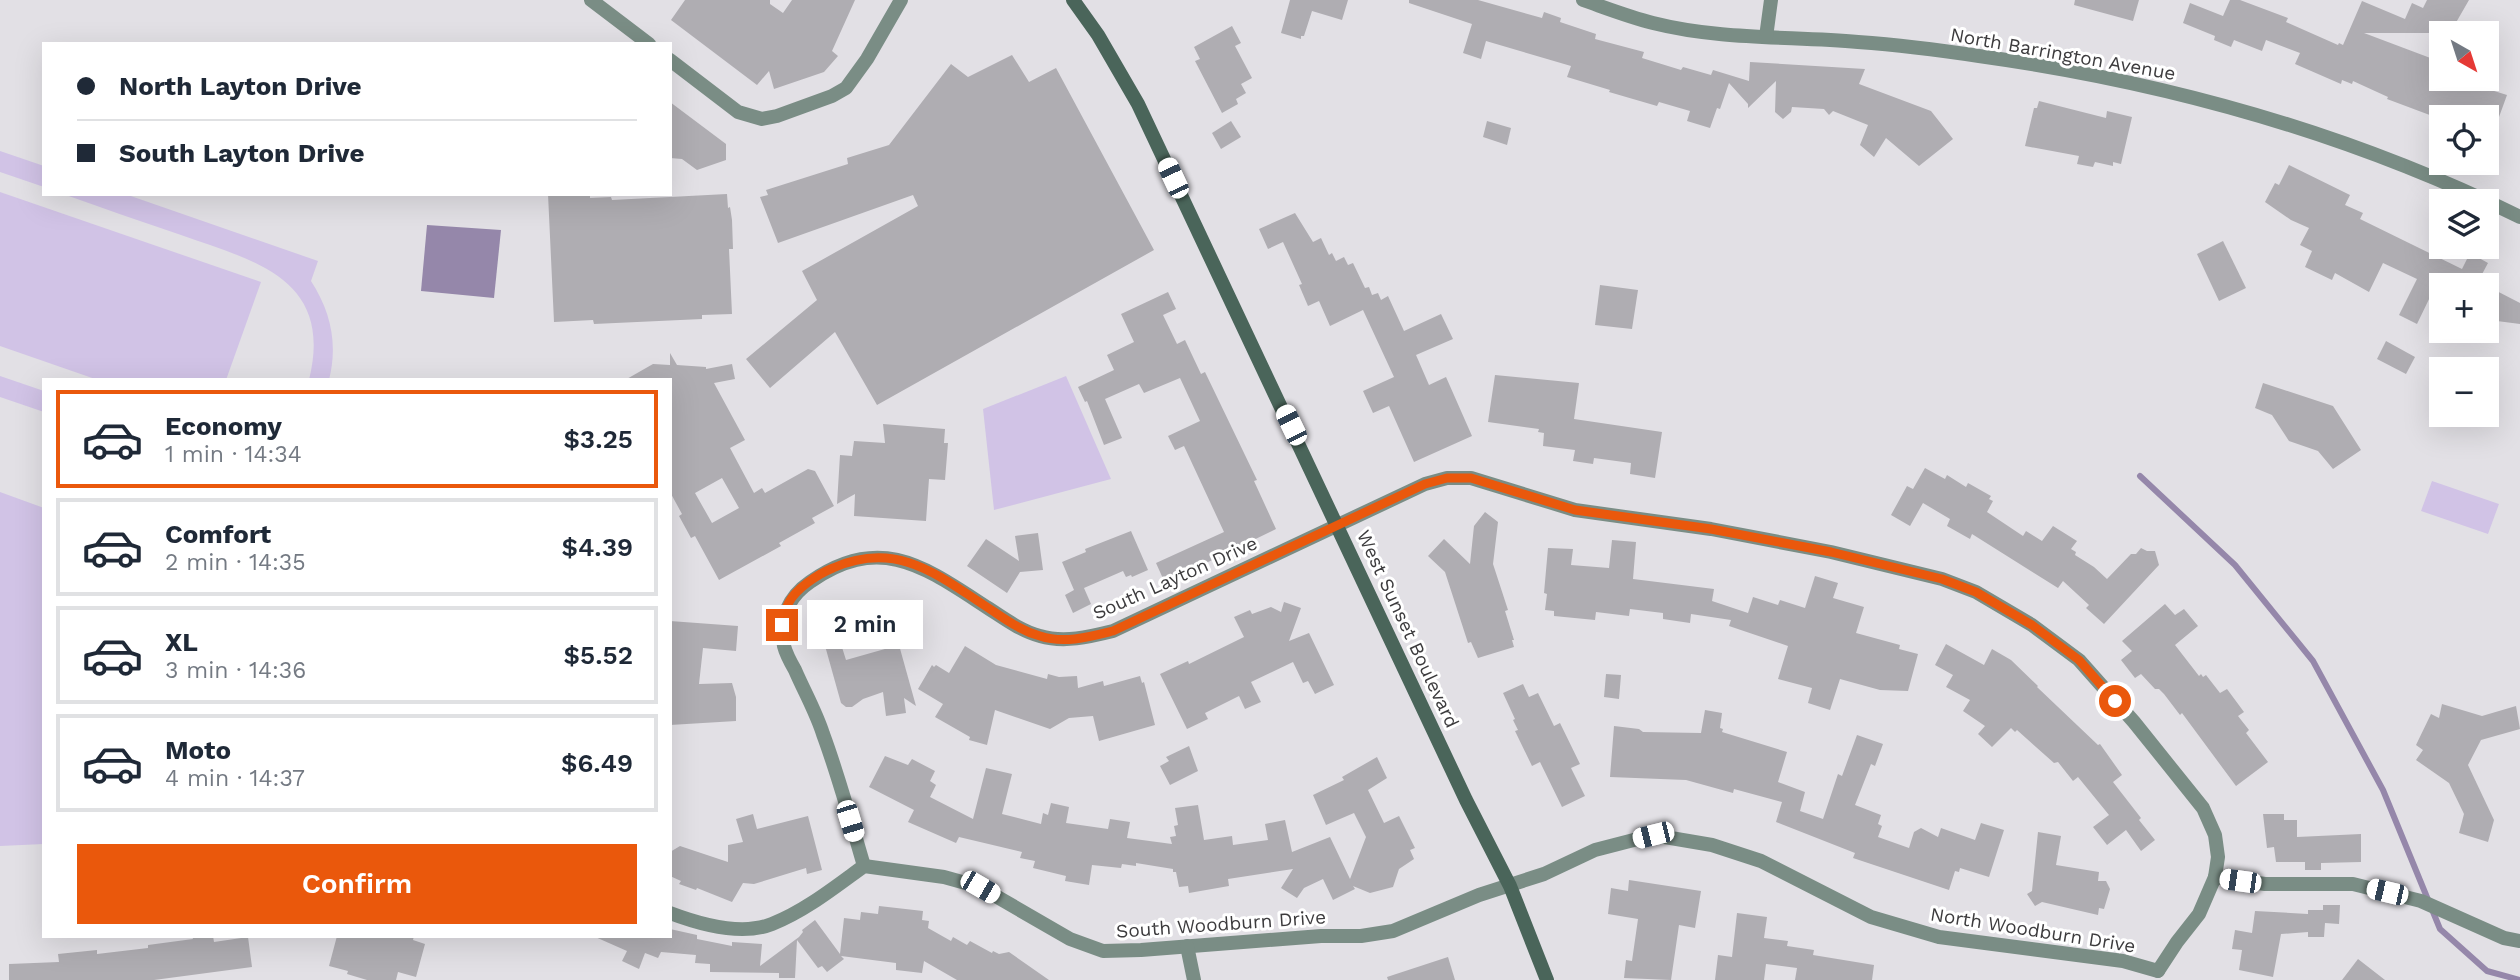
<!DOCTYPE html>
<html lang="en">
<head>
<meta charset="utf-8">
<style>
  body { margin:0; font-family:"Work Sans",sans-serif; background:#f2f2f3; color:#1f2937; height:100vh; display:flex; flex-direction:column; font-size:26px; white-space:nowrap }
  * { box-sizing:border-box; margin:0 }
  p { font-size:23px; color:#747a83 }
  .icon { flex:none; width:38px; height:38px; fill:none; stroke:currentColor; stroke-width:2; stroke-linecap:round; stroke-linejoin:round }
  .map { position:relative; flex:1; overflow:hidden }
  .drawer { position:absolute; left:42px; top:378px; width:630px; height:560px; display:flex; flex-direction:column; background:#fff; border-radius:0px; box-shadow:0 7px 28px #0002 }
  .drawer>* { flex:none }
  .banner { position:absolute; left:42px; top:42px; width:630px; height:154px; border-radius:0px; box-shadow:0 7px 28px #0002; display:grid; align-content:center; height:154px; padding:0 35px; background:#fff }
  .needle { width:46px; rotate:141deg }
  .tools { position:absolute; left:2429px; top:21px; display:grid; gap:14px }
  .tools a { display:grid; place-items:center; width:70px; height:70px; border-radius:0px; background:#fff; box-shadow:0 7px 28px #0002; font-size:35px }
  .end { position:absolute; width:32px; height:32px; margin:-16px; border:9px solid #ea580c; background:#fff; box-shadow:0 0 0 4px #fff }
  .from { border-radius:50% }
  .bubble { position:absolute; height:49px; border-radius:0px; background:#fff; box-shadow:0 7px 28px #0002; font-size:23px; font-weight:600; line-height:49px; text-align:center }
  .car { position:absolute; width:21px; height:42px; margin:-21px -10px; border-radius:9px; box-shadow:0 0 5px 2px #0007; background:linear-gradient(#fff 24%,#345 0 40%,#fff 0 76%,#345 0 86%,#fff 0) }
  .banner b { display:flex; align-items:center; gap:24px; height:66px; font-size:26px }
  .banner b+b { border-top:2px solid #e0e1e3 }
  .banner i { width:18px; height:18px; background:#1f2937 }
  ul { padding:12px 0 0; list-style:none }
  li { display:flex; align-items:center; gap:21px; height:98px; margin:0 14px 10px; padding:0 21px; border:4px solid #e0e1e3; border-radius:0px }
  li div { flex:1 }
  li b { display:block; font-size:26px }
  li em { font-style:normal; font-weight:600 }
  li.on { border-color:#ea580c }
  li>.icon { width:63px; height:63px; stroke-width:1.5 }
  .cta { display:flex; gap:14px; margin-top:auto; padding:14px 35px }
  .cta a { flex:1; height:80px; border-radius:0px; background:#ea580c; color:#fff; font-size:28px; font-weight:600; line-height:80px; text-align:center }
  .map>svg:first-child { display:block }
  .green { fill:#d1c3e6 }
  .water { fill:#9587aa }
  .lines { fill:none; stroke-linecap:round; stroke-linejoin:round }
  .stream { stroke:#9587aa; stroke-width:6 }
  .building { fill:#afadb2; fill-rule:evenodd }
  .street { stroke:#7a8d85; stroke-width:14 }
  .secondary { stroke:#4a655a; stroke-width:14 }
  .route { stroke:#ea580c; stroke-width:9 }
  .labels { text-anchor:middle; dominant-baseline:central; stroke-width:6; stroke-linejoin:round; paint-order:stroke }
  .street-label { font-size:19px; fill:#3c3b3d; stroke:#fff }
</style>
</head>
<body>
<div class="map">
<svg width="2520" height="980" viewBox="0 0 2520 980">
  <rect width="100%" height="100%" fill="#e2e0e5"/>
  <g class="green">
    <polygon points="0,151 44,166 44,187 0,172"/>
    <polygon points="0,192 261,282 226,380 98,380 0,346"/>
    <path d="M63 194H125L318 261 311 281C331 312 338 344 329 380H309C334 279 255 261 181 235 142 222 103 208 63 194Z"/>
    <polygon points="0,376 44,391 44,412 0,397"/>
    <polygon points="1066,376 1111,479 994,510 983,409"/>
    <polygon points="2432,481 2499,504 2488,534 2421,511"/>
    <polygon points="0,492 44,508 44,844 0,846"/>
  </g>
  <polygon class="water" points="427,225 501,230 494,298 421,291"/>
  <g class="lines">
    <polyline class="stream" points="2140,476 2235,565 2313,661 2383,790 2440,929 2487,971 2520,980"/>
  </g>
  <g class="building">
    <polygon points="685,0 770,0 770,4 783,13 792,0 855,0 832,51 838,56 824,72 774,89 769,71 757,85 671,20"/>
    <polygon points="1290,0 1348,0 1342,20 1312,11 1304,36 1301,36 1301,39 1281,33"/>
    <polygon points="1409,0 1478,0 1542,18 1544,12 1561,18 1560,22 1596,34 1595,39 1644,52 1642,58 1681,70 1683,67 1711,75 1713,70 1749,81 1750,62 1865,69 1859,84 1931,111 1953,139 1919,166 1886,138 1874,157 1860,145 1868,125 1833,111 1829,115 1824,109 1792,107 1791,112 1783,119 1775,112 1776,81 1748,108 1748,104 1729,83 1720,109 1717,108 1710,128 1687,121 1690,111 1659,102 1657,106 1609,92 1610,90 1567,77 1571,66 1530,54 1486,41 1481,59 1463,53 1472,24 1409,3"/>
    <polygon points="2075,0 2139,0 2133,21 2074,5"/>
    <polygon points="2230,0 2240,0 2288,18 2286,22 2338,45 2339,43 2343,45 2362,1 2405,19 2412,3 2423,8 2427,0 2469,0 2450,33 2364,33 2441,62 2441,79 2495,79 2491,90 2507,95 2499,117 2435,117 2387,99 2388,97 2353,81 2352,84 2342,80 2341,84 2295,64 2300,53 2266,40 2262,51 2234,40 2231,47 2214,40 2215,36 2183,23 2190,3 2223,16"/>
    <polygon points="1232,26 1241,43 1235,46 1252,78 1241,84 1246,93 1236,99 1238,104 1222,113 1195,61 1200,59 1194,47"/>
    <polygon points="1012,55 1029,82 1056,68 1154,250 877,405 835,332 770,388 746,359 817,300 802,271 918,206 913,195 778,243 760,197 768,195 766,190 848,164 847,158 889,145 951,64 968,77"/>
    <polygon points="2039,101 2106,118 2107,111 2132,117 2121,164 2113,162 2113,166 2095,162 2093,167 2077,164 2079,156 2025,146 2034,108 2037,108"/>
    <polygon points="670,102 726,144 726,160 697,170 682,159 670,158"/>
    <polygon points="1231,121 1241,137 1221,149 1212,133"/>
    <polygon points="1487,121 1511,128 1507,145 1483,137"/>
    <polygon points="2289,165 2350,195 2345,205 2363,213 2360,219 2462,269 2470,253 2488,263 2480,278 2495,285 2441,285 2435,298 2431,295 2417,324 2399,315 2417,279 2383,263 2369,292 2335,273 2332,280 2305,267 2312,251 2300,245 2309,228 2291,220 2265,202 2275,183 2279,185"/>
    <polygon points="548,194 590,194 590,198 611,197 612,200 727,194 728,208 730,207 732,220 733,249 729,249 732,314 702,315 702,319 594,324 593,320 554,322"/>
    <polygon points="1295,213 1313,242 1321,238 1329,255 1332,253 1336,261 1344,257 1348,265 1353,263 1365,288 1369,287 1372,295 1378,293 1381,300 1388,296 1404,331 1441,314 1453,339 1416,355 1429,385 1446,377 1472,436 1414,462 1389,406 1373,413 1363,391 1394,377 1363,310 1330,326 1319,301 1308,306 1299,285 1302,284 1283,242 1268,249 1259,229"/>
    <polygon points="2223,241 2246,288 2219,301 2197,254"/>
    <polygon points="1600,285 1638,290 1632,329 1595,325"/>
    <polygon points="2487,286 2520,303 2520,324 2497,321 2498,317 2487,315"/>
    <polygon points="1168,292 1176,309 1163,315 1177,344 1185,340 1201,374 1205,372 1257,480 1254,481 1276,529 1165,583 1156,563 1224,532 1184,446 1175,450 1168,436 1200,421 1180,378 1144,393 1139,384 1105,399 1122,438 1104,445 1087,401 1085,402 1078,387 1114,370 1107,355 1134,342 1121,314"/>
    <polygon points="2386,341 2415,357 2406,374 2377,359"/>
    <path d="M670 353 677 365 706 367V369L732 364 735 379 714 383 745 440 730 448 754 493 762 488 765 493 808 469 815 471 834 506 812 518 815 523 779 543 781 546 719 580 695 536 691 538 679 516 682 514 670 492V380H625L653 364 670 365ZM722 478 739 508 712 523 695 493Z"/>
    <polygon points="1495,375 1579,383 1574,419 1662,432 1655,478 1630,474 1631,463 1594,458 1593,464 1573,461 1575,450 1543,446 1544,433 1538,432 1539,429 1488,422"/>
    <polygon points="2263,383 2333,406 2361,450 2333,469 2318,451 2289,441 2272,415 2255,408"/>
    <polygon points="883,424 945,429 944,443 948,443 945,480 929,479 926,521 854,516 855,494 837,504 840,455 852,456 854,441 885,443"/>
    <polygon points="1925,468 1945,479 1947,475 1966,487 1968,483 1991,496 1989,499 1993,501 1987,512 2023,536 2026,531 2042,541 2053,526 2077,541 2071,549 2076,552 2075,555 2094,567 2107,579 2131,554 2136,554 2141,548 2147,551 2155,551 2159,565 2104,624 2086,608 2089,605 2063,581 2058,588 1972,534 1970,539 1947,526 1950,519 1923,503 1910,526 1891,515 1907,486 1913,489"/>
    <polygon points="1485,512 1498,522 1493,564 1508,610 1505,611 1514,640 1512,640 1514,647 1478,658 1471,642 1468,643 1445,572 1428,556 1444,539 1470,564 1474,526"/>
    <polygon points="1131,531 1148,570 1132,577 1131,575 1126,577 1123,571 1084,588 1091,604 1073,613 1065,595 1074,590 1062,562 1086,552 1085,549"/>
    <polygon points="1038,533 1043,570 1020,572 1007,593 967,566 986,539 1019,561 1015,536"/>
    <polygon points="1612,540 1636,542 1633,579 1714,589 1712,601 1748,613 1753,597 1778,605 1780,600 1805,608 1815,576 1838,583 1833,598 1864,607 1856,633 1900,645 1899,649 1918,654 1908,691 1880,690 1840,679 1830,710 1808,703 1812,688 1778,679 1788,646 1729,626 1731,620 1691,614 1690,623 1663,619 1663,613 1630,609 1629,616 1596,612 1595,620 1554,616 1554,611 1545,610 1547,594 1544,593 1548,548 1573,549 1571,565 1609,568"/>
    <polygon points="1284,602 1301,608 1289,641 1309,633 1334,685 1315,694 1308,681 1303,683 1293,662 1251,682 1261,702 1245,709 1239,696 1205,713 1208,719 1187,729 1160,674 1188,661 1189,664 1244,637 1234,617 1250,610 1252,614 1271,607 1281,612"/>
    <polygon points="2165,604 2175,615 2184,609 2198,626 2175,645 2199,676 2201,674 2203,677 2206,675 2220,693 2227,689 2244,712 2238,716 2249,730 2246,733 2268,762 2236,786 2182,713 2180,715 2164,694 2159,689 2155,689 2141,674 2135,678 2121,660 2132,651 2122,641"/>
    <polygon points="670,621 738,626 736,651 703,648 699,684 732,683 736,697 736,721 670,725"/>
    <polygon points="835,625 846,660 899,645 916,706 904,698 906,713 886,716 883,692 863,699 852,707 846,707 841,703 822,635 825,630"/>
    <polygon points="1946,644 1984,665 1992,649 2011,660 2038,686 2037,687 2098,745 2100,744 2122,775 2113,782 2141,818 2139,820 2155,840 2141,851 2126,830 2107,845 2093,827 2109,815 2078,777 2073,781 2058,762 2054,763 2017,730 2015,732 2011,728 1992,747 1978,734 1985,726 1963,711 1970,700 1946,687 1953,675 1935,665"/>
    <polygon points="965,646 996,665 1047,679 1048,674 1059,677 1077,676 1078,688 1103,681 1104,686 1140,676 1142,683 1144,682 1155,725 1099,741 1093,716 1069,718 1050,729 995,710 987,745 969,740 970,737 935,717 943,704 918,689 932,665 934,667 936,665 949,673"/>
    <polygon points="1606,674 1621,675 1619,699 1604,697"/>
    <polygon points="1523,684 1529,697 1538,693 1554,726 1560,723 1580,764 1571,768 1585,796 1562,807 1540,762 1532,766 1515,731 1518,730 1513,720 1515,719 1503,693"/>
    <polygon points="2442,704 2482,716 2516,706 2520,729 2481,740 2468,765 2494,820 2488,842 2459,833 2464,814 2449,783 2416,760 2423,750 2416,745 2431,714 2439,718"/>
    <polygon points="1705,710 1722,713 1720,728 1723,729 1722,732 1787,752 1778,782 1805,792 1800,811 1823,819 1838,774 1842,776 1857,735 1883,744 1875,766 1871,764 1855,805 1881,815 1878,824 1882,826 1878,837 1909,848 1914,832 1921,828 1938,837 1941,828 1975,840 1981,823 2004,830 1989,877 1960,868 1959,872 1955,871 1949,890 1853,858 1855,853 1776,822 1782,802 1734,789 1733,793 1686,780 1610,777 1614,726 1639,729 1643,732 1701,733"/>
    <polygon points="1189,746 1198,771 1170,785 1160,766 1169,761 1166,757"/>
    <polygon points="885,756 908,765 912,759 935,771 930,781 936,785 930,797 973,819 986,768 1012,774 1002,814 1041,824 1043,813 1048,815 1051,803 1069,807 1066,823 1108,829 1110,819 1130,822 1127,838 1172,844 1170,837 1176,836 1174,826 1178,825 1175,808 1198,805 1204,840 1232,836 1233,845 1268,840 1265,824 1285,820 1292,852 1330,837 1350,879 1366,837 1354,813 1326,825 1313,795 1344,780 1342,777 1377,757 1387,778 1368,790 1384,823 1399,816 1415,848 1410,850 1414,859 1399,869 1393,887 1370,893 1353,886 1355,889 1333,900 1323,879 1304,888 1297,898 1281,888 1293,869 1228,879 1229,886 1189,893 1188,886 1179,887 1176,872 1173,872 1173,869 1136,863 1136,866 1122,864 1121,868 1092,865 1089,885 1065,881 1066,876 1033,868 1035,861 1020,858 1022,852 959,837 956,843 908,822 914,810 869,787"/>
    <polygon points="753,814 757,829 808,816 822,870 807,874 806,868 754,884 743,883 732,902 697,888 696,890 679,884 681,881 670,876 670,852 680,846 728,862 728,845 743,842 736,819"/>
    <polygon points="2263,814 2284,814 2284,820 2297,820 2297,837 2361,834 2361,862 2321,863 2321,870 2305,870 2305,862 2276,862 2274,847 2267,848"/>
    <polygon points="2038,832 2061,836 2056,865 2099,872 2098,881 2106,881 2110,889 2104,909 2099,908 2098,915 2042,902 2035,906 2027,894 2032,891"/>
    <polygon points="1629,880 1701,891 1695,928 1679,925 1671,980 1624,978 1626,960 1632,961 1638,919 1608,914 1611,888 1628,891"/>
    <polygon points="2323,905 2340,905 2339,924 2325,923 2324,937 2308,937 2308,932 2281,934 2273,977 2239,970 2242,950 2232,949 2235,930 2252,933 2255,911 2308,914 2308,910 2323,910"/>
    <polygon points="879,906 923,911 922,920 929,921 928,928 951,941 953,937 967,945 970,941 992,953 993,951 999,954 1009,952 1049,980 957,980 924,961 922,973 896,970 896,963 841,956 844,959 827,972 822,966 818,968 797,940 795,978 779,978 779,973 710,972 710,964 695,963 696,955 661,952 658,958 645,953 639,969 622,961 627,951 593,936 670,936 670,929 697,935 697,939 732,946 732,942 762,944 760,966 799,937 803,932 802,930 815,920 840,954 844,918 860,920 861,912 878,914"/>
    <polygon points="1737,913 1767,917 1764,938 1788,941 1787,946 1814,950 1813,955 1874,965 1872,980 1795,980 1797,968 1766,964 1764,980 1715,980 1718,955 1732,957"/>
    <polygon points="192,936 213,936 214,942 248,937 252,967 154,980 9,980 9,964 59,962 58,954 97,950 97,954 148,948 148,945 193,939"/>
    <polygon points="337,936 414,936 413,940 425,944 416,977 398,972 396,980 367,980 347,974 348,971 329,966"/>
    <polygon points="1448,957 1455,980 1388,980 1387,977"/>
    <polygon points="2358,959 2385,980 2342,980"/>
  </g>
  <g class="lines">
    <g class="street">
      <polyline points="591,0 649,44"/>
      <path d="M1583 0C1606 8 1629 17 1653 23 1720 40 1790 36 1858 42 1899 45 1939 50 1979 56 2166 82 2351 134 2520 217"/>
      <polyline points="1766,37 1771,0"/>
      <polyline points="670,60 738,112 762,119 777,116 832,96 846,88 867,59 901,0"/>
      <path d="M864 866C851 822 839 777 823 734 816 712 804 691 795 670 791 663 786 654 784 646 779 619 788 597 810 582 881 532 926 568 988 608 1005 619 1021 631 1040 636 1064 643 1089 637 1113 631L1425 484 1447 478H1471L1575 510 1711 529 1831 552 1942 579 1976 592 2032 625 2079 660 2134 722 2203 808 2215 835 2218 857 2215 877 2199 914 2177 942 2158 971"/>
      <polyline points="2215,877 2265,884 2353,884 2421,901 2504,938 2520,941"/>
      <path d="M670 913C699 924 742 936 772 924 805 911 835 887 864 866L944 877 980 887 1070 939 1103 951 1141 950 1321 936H1361L1393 931 1479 895 1544 874 1595 850 1653 835 1712 845 1761 861 1871 917 1939 937 2123 961 2158 971"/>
      <polyline points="1187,946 1194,980"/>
    </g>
    <polyline class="secondary" points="1073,0 1098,35 1138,104 1466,800 1510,886 1547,980"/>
  </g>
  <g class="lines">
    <path class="route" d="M782 625C784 618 785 610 788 604 795 589 818 574 833 568 899 539 940 577 993 611 1008 621 1022 631 1040 636 1064 644 1089 637 1113 631L1425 484 1447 478H1471L1575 510 1711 529 1831 552 1942 579 1976 592 2032 625 2079 660 2115 701"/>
  </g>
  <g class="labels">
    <g class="street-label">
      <text transform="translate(2063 54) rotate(10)">North Barrington Avenue</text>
      <text transform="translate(1175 578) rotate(-24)">South Layton Drive</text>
      <text transform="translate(1408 629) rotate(65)">West Sunset Boulevard</text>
      <text transform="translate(1221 924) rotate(-4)">South Woodburn Drive</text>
      <text transform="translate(2033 930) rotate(9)">North Woodburn Drive</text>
    </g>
  </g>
</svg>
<div class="tools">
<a><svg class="needle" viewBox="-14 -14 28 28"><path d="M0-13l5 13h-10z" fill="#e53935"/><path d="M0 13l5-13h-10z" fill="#747a83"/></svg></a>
<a><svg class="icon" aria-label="locate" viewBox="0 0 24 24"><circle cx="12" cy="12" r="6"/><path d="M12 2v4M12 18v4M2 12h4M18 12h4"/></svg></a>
<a><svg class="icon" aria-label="layers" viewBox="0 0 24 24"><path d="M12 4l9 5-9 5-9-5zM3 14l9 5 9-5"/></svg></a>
<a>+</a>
<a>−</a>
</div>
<i class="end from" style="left:2115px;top:701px"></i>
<i class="end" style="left:782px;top:625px"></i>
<div class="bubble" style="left:807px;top:600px;width:116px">2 min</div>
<i class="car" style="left:1173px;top:178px;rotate:335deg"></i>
<i class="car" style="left:1291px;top:425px;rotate:334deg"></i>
<i class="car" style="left:850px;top:821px;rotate:163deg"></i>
<i class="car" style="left:1653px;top:835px;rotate:256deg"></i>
<i class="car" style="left:2240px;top:881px;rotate:278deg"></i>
<i class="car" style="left:980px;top:887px;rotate:120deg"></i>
<i class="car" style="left:2387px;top:892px;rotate:283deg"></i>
<div class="banner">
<b><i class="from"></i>North Layton Drive</b>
<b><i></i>South Layton Drive</b>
</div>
<section class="drawer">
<ul>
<li class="on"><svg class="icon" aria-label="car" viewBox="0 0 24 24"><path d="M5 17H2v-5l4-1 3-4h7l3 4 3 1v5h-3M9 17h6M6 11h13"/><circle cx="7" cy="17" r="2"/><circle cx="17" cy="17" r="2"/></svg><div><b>Economy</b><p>1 min · 14:34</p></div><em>$3.25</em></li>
<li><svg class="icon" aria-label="car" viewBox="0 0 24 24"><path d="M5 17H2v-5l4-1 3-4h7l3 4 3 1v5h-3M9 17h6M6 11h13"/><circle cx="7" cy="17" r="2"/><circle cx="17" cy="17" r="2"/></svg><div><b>Comfort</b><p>2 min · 14:35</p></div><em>$4.39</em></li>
<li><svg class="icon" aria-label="car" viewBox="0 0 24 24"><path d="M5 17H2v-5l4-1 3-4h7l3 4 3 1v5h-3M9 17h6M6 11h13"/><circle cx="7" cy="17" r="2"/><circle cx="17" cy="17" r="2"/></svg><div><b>XL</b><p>3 min · 14:36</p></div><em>$5.52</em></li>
<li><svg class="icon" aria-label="car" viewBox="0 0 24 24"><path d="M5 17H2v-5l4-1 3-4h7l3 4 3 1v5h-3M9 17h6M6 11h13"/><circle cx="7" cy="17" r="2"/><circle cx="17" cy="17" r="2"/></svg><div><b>Moto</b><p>4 min · 14:37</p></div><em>$6.49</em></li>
</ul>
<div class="cta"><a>Confirm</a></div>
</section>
</div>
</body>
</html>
